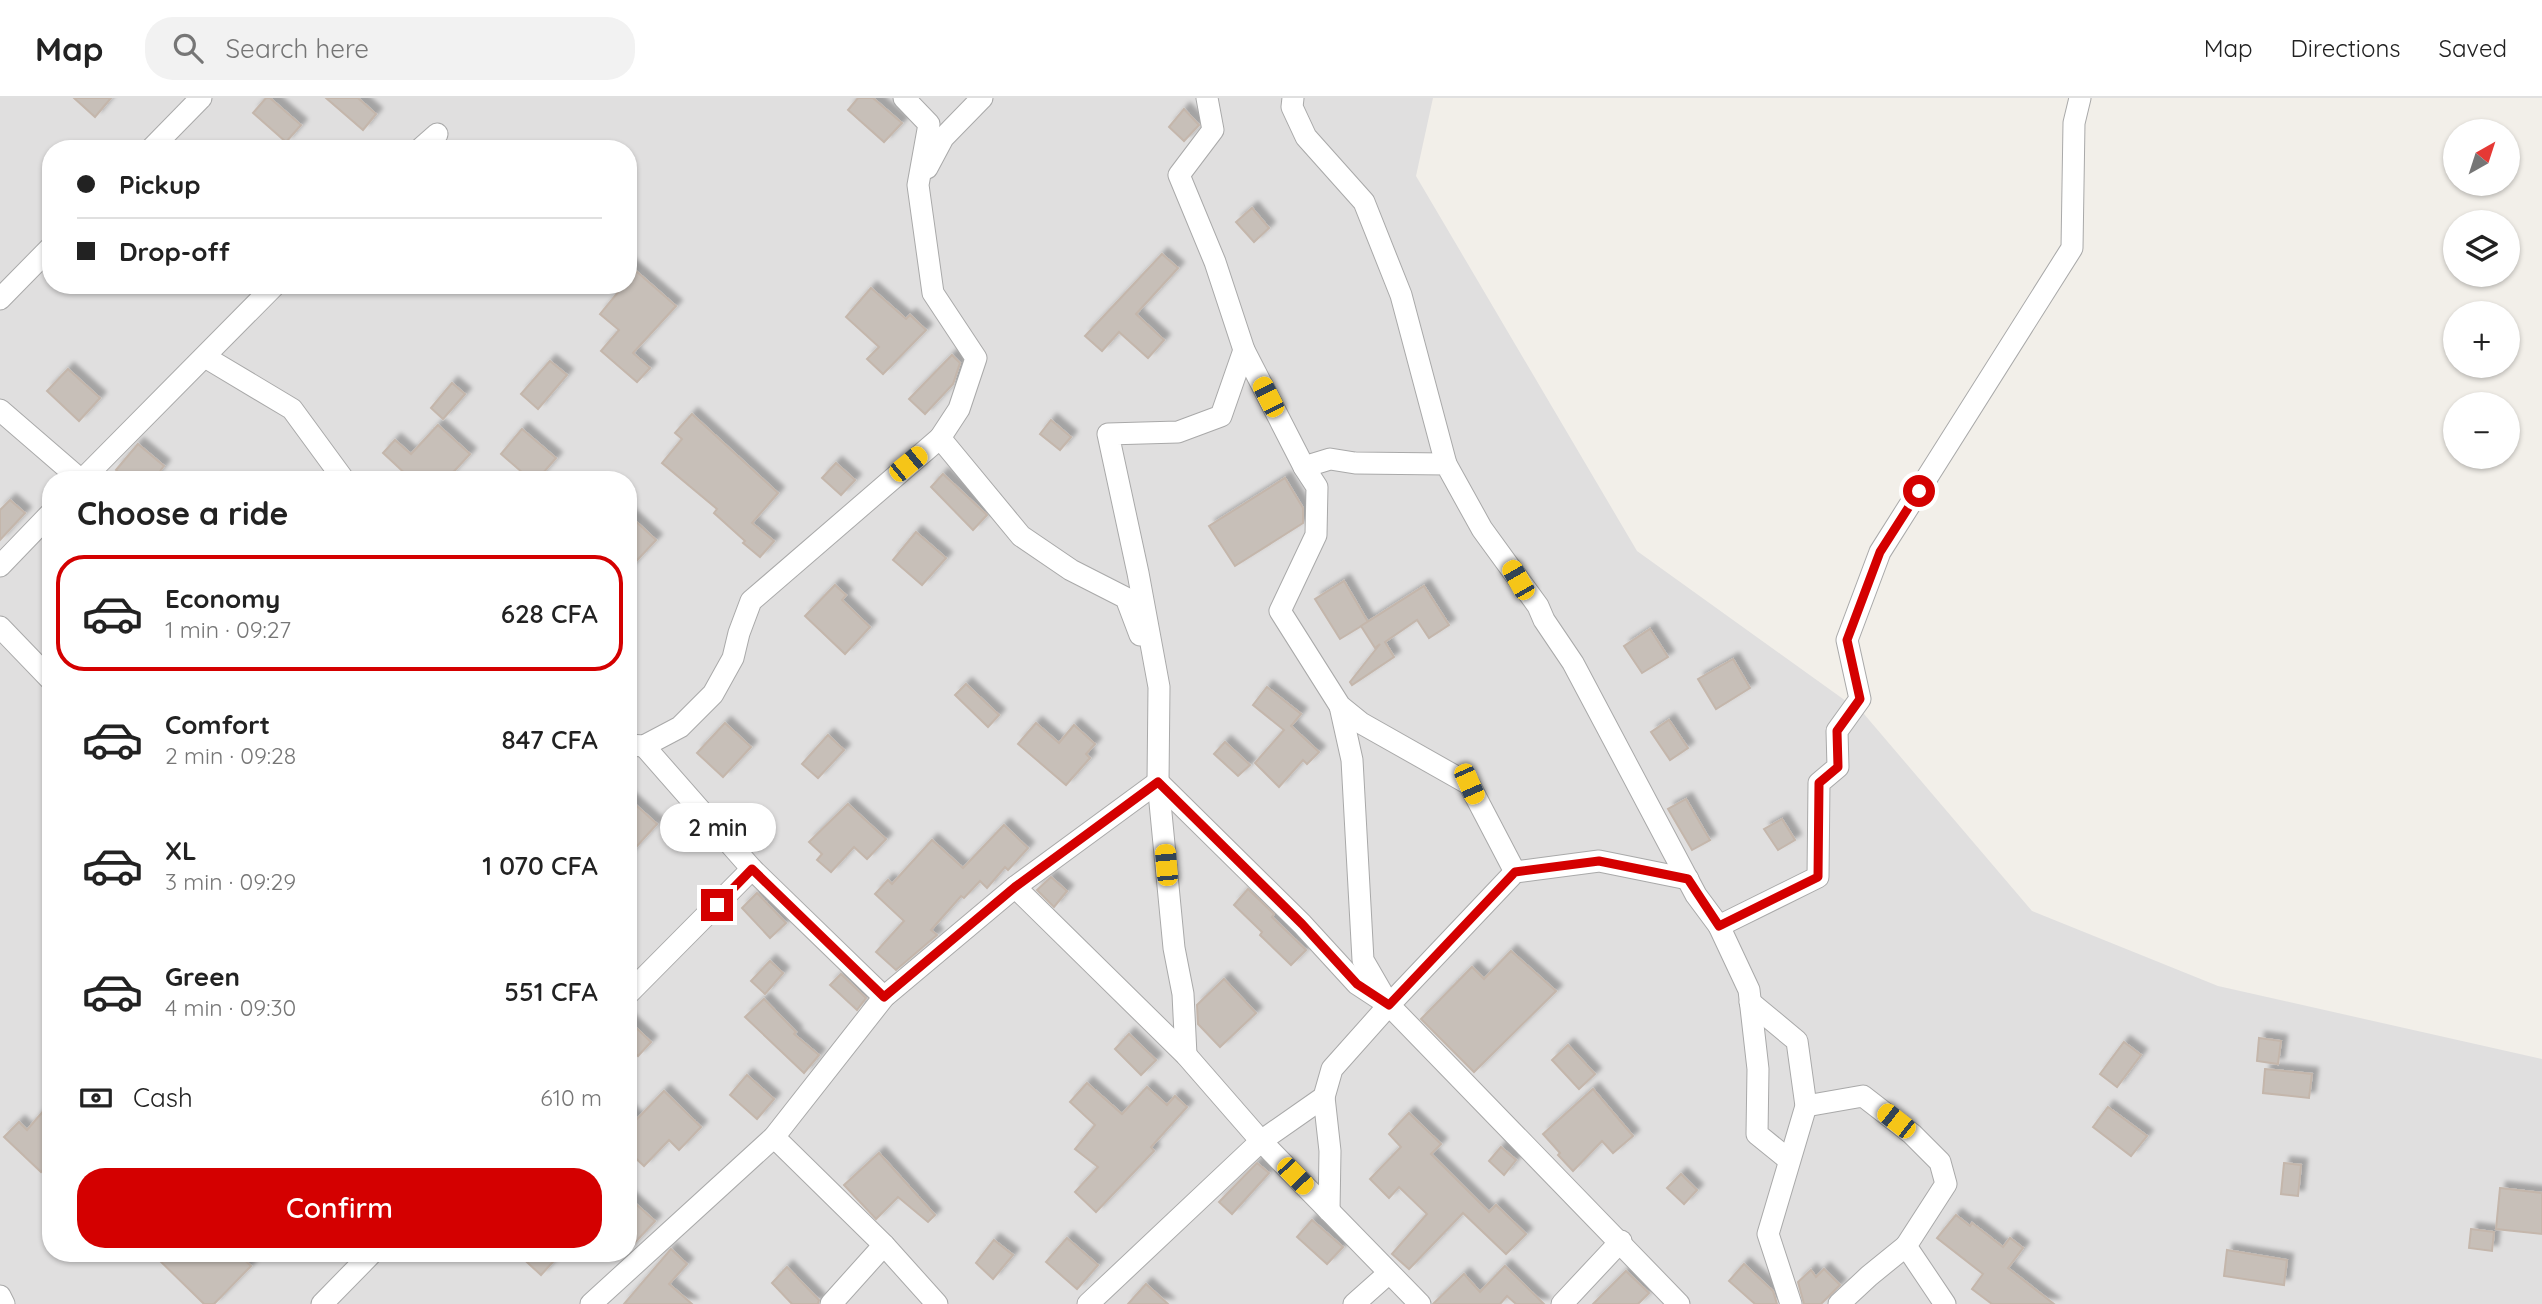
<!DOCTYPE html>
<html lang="en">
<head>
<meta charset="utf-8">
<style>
  body { margin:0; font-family:Quicksand,sans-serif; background:#f2f2f2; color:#222; height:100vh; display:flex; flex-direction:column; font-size:26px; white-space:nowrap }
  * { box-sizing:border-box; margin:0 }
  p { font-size:23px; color:#767676 }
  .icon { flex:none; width:38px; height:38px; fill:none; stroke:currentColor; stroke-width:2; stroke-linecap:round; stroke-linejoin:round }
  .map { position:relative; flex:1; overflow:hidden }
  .sheet { position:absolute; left:42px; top:373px; width:595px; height:791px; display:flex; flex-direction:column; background:#fff; border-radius:28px; box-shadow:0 2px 5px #0004 }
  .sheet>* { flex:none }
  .banner { position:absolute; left:42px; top:42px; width:595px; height:154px; border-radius:28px; box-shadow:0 2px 5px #0004; display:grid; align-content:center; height:154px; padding:0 35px; background:#fff }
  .needle { width:46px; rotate:39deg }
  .buttons { position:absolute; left:2443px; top:21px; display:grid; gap:14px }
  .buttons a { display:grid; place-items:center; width:77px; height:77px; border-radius:50%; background:#fff; box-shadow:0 2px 5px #0004; font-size:35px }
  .end { position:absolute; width:32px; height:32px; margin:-16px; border:9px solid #d40000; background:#fff; box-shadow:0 0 0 4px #fff }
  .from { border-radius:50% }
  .bubble { position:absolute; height:49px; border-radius:24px; background:#fff; box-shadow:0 2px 5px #0004; font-size:23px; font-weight:600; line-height:49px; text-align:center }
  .car { position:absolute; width:21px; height:42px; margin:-21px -10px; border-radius:9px; box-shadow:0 0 5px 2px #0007; background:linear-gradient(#f5c518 24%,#345 0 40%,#f5c518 0 76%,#345 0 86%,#f5c518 0) }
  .banner b { display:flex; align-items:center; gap:24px; height:66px; font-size:26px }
  .banner b+b { border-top:2px solid #e0e0e0 }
  .banner i { width:18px; height:18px; background:#222 }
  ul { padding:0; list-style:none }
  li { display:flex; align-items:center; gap:21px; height:116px; margin:0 14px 10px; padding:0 21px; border:4px solid transparent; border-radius:28px }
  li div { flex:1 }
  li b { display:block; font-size:26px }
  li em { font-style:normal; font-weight:600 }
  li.on { border-color:#d40000 }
  li>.icon { width:63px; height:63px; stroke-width:1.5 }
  h2 { padding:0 35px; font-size:32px; line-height:84px }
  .pay { display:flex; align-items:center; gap:18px; height:77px; padding:0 35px; font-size:26px }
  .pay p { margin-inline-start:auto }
  .cta { display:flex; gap:14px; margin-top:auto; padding:14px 35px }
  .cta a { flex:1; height:80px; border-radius:28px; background:#d40000; color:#fff; font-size:28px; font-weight:600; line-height:80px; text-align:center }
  header { display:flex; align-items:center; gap:42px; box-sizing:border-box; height:98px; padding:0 35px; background:#fff; border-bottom:2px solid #e0e0e0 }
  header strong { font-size:33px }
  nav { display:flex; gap:38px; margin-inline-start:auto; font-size:24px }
  .search { width:490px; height:63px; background:#f2f2f2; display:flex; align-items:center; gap:18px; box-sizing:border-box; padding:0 24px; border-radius:28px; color:#767676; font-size:26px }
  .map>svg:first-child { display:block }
  .residential { fill:#e0dfdf; fill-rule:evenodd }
  .building { fill:#c7bfb8; stroke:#c4b6ab; stroke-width:2; filter:url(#shadow) }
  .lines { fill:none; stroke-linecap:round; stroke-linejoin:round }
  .minor-casing { stroke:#a9a9a9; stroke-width:23 }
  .minor { stroke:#fff; stroke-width:21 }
  .route { stroke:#d40000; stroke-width:9 }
</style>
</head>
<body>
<header>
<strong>Map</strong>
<div class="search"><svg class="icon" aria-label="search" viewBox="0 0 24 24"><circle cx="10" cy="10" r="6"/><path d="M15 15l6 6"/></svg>Search here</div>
<nav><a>Map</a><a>Directions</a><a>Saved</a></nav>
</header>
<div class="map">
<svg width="2542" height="1206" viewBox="0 0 2542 1206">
  <defs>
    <filter id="shadow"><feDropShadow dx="6" dy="-6" stdDeviation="2" flood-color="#0004"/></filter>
  </defs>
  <rect width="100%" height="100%" fill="#f2efe9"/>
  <path class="residential" d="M0 0H1433L1416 78 1637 453 1864 616 2032 813 2218 888 2542 961V1206H0ZM51 51H628V187H51ZM51 382H628V1155H51Z"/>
  <g class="building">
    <polygon points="74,0 111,0 95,19"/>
    <polygon points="266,0 270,0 301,27 286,44 253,15"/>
    <polygon points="326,0 358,0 376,16 363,32"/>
    <polygon points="858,0 873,0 902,25 884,44 848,12"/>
    <polygon points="1184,11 1199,27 1184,43 1169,29"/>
    <polygon points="1252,110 1269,130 1254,144 1236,124"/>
    <polygon points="1162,156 1178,170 1136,216 1164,242 1148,260 1119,234 1102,253 1085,238"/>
    <polygon points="628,166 676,208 633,255 650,270 637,284 601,253 619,232 600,216 624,187 628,187"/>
    <polygon points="871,190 906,221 910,217 926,232 883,276 867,261 879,249 846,219"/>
    <polygon points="952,257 960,265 953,286 925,316 909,301"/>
    <polygon points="550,263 567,277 538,311 521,296"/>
    <polygon points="68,271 100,300 79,323 47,293"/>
    <polygon points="452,285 465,296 443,321 431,310"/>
    <polygon points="692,316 778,395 752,425 774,443 760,459 743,445 745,443 714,415 717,411 662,365 682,341 675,335"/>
    <polygon points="1051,322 1071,339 1060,352 1040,336"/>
    <polygon points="438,327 470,356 446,382 412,382 383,355 395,342 411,356"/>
    <polygon points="522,331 556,360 537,382 531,382 501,356"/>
    <polygon points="138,346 164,368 153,382 128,382 116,372"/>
    <polygon points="836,365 855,382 841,397 822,380"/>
    <polygon points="943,376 987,417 973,432 931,389"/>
    <polygon points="1285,380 1303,410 1303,425 1235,468 1209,428"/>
    <polygon points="10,402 25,415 0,442 0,412"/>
    <polygon points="628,416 656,442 628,472"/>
    <polygon points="916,434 946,460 922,487 893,462"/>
    <polygon points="1344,483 1368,524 1340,541 1315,501"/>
    <polygon points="835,487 846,497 842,502 870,529 845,556 805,518"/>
    <polygon points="1424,488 1449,527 1429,540 1417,522 1385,544 1394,559 1352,587 1350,584 1380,546 1375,550 1361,528"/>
    <polygon points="1650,531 1668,559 1642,575 1624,548"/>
    <polygon points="1733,561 1750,590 1716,611 1698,581"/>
    <polygon points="966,586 999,617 988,629 955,597"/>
    <polygon points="1267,589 1301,616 1291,628 1319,654 1307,666 1303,662 1279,689 1255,665 1284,632 1253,607"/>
    <polygon points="1669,622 1688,650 1670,662 1651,634"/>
    <polygon points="725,625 751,649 723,679 697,655"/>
    <polygon points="1036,625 1059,645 1074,627 1095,646 1086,656 1090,660 1066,687 1018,646"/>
    <polygon points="828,637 844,652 818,680 802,666"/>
    <polygon points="1225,644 1250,667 1238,678 1214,656"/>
    <polygon points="628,700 657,726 628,758"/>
    <polygon points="1686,701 1710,742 1692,752 1668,711"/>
    <polygon points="848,706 886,741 867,761 854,749 831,774 817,762 822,756 809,744"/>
    <polygon points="1782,721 1795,742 1778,752 1764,731"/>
    <polygon points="1004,727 1028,750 1008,772 1005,769 987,790 980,783 964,800 961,798 931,832 937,837 896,872 876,854 904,823 875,796 888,782 892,786 932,742 963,770"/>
    <polygon points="1051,779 1067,793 1054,809 1037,792"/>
    <polygon points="1248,791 1274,816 1272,819 1306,852 1291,867 1260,837 1262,834 1234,807"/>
    <polygon points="757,795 786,825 770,840 742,810"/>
    <polygon points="1511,853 1556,893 1474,974 1421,921 1472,869 1484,881"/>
    <polygon points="770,863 783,875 765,896 751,883"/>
    <polygon points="841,876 866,900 857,912 830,887"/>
    <polygon points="1224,881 1256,915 1220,949 1198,926 1197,907"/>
    <polygon points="764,901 796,934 794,936 819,957 804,975 745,919"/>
    <polygon points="628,922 651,944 638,958 628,949"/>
    <polygon points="1129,936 1156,962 1141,977 1115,951"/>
    <polygon points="2259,940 2281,943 2278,966 2257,963"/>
    <polygon points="2124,944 2141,957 2117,989 2100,976"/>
    <polygon points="1568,947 1595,976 1579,991 1552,962"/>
    <polygon points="2265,971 2312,976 2309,1000 2263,995"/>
    <polygon points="747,977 774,1001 757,1021 730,997"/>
    <polygon points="1087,985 1122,1016 1147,989 1167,1007 1175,998 1187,1009 1151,1049 1154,1053 1096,1114 1075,1094 1098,1069 1075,1051 1095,1027 1070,1004"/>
    <polygon points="1593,991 1633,1038 1613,1055 1602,1043 1573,1073 1558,1057 1560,1055 1543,1036"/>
    <polygon points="664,993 701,1029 679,1052 669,1042 644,1068 628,1053 628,1013 637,1021"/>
    <polygon points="51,1004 51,1063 41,1074 4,1039 19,1024 27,1032"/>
    <polygon points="2108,1009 2147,1038 2131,1058 2093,1029"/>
    <polygon points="1409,1015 1441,1046 1431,1056 1489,1114 1496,1107 1526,1136 1506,1156 1463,1115 1409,1171 1392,1156 1427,1116 1399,1089 1389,1100 1370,1081 1401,1049 1389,1036"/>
    <polygon points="1501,1049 1516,1062 1504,1077 1489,1063"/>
    <polygon points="879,1055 935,1117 928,1124 898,1099 876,1121 844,1087"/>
    <polygon points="1257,1065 1269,1075 1232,1116 1219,1104"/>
    <polygon points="2284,1065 2301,1067 2298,1098 2281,1096"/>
    <polygon points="1681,1076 1697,1092 1684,1106 1667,1090"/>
    <polygon points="2500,1090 2542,1095 2542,1136 2496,1131"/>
    <polygon points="628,1099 655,1123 628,1152"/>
    <polygon points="1956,1117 1970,1128 1972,1125 2003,1149 2010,1140 2023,1150 2008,1170 2054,1206 1992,1206 1972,1191 1983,1176 1937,1140"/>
    <polygon points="1312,1122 1343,1149 1327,1166 1297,1139"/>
    <polygon points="2471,1131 2494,1134 2492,1153 2469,1150"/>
    <polygon points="1067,1140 1098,1167 1077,1191 1046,1164"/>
    <polygon points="994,1142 1013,1157 993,1181 976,1165"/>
    <polygon points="671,1151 687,1166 669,1186 692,1206 624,1206"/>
    <polygon points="2227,1152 2287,1162 2284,1187 2224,1178"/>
    <polygon points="152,1155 237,1155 251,1168 214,1206 204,1206"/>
    <polygon points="517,1155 561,1155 541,1177"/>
    <polygon points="1744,1166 1773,1193 1777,1206 1755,1206 1729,1183"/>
    <polygon points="1505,1168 1544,1206 1516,1206 1507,1198 1500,1206 1433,1206 1464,1176 1480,1194"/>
    <polygon points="787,1169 819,1202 818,1206 792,1206 772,1185"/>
    <polygon points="1824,1171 1840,1187 1821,1206 1804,1206 1798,1184 1811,1172 1816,1179"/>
    <polygon points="1626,1173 1649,1195 1638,1206 1593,1206"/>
    <polygon points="1146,1186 1168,1206 1128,1206"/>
  </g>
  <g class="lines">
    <g class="minor-casing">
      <g id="minor">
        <polyline points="904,0 929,26 918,87 933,195 976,260 959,311 940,340 1021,438 1071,472 1126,500 1140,537"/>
        <polyline points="1207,0 1213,32 1179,77 1215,164 1244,252 1304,369 1330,361 1355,365 1446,366 1482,431 1538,508 1544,522 1573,565 1696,797 1719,828 1818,779 1819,685 1838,669 1837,633 1860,601 1847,542 1880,454 2072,150 2074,25 2080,0"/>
        <polyline points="1293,0 1292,9 1306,39 1364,104 1401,197 1446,366"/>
        <polyline points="151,51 201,0"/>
        <polyline points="420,51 437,36"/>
        <polyline points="927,70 943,40 982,0"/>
        <polyline points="0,201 51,149"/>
        <polyline points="205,259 292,311 344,382"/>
        <polyline points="0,312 81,382"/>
        <polyline points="1304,369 1317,389 1316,437 1280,513 1340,608 1361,625 1469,686 1515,774"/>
        <polyline points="82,382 275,187"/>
        <polyline points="0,468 51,415"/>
        <polyline points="0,529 51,582"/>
        <polyline points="628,647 644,648 680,629 713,596 733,560 739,535 751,503 940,340"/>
        <polyline points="644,648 752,771 884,899"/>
        <polyline points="1015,789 1186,957 1261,1043 1420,1206"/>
        <polyline points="1719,828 1749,892 1758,971 1757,1036 1789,1062"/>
        <polyline points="628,896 752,771"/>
        <polyline points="1750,904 1797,943 1806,1008 1768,1136 1791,1206"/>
        <polyline points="1186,957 1183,896 1174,850 1158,684 1159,589 1138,475 1108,336 1178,334 1221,318 1244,252"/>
        <polyline points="1324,999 1330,1053 1329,1113"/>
        <polyline points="1806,1008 1863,998 1912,1036 1940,1064 1946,1086 1906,1148 1945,1206"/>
        <polyline points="774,1039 884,1147 937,1206"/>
        <polyline points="0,1198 4,1206"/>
        <polyline points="322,1206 372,1155"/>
        <polyline points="591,1206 774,1039 884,899 1015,789 1158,684 1302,826 1357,886 1389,907"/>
        <polyline points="831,1206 884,1147"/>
        <polyline points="1088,1206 1261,1043 1324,999 1332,971 1389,907 1363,862 1352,662 1340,608"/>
        <polyline points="1354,1206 1389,1175"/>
        <polyline points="1562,1206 1621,1143"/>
        <polyline points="1679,1206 1389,907 1515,774 1599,763 1688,781"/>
        <polyline points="1839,1206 1869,1178 1906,1148"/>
      </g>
    </g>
    <use href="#minor" class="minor"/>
  </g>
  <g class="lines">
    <polyline class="route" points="717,807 752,771 884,899 1015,789 1158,684 1302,826 1357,886 1389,907 1515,774 1599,763 1688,781 1719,828 1818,779 1819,685 1838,669 1837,633 1860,601 1847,542 1880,454 1919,393"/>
  </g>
</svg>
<div class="buttons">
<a><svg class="needle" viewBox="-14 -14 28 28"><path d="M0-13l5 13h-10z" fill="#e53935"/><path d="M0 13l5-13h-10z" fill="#767676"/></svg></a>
<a><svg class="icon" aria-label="layers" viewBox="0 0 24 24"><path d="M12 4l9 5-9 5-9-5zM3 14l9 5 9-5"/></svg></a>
<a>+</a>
<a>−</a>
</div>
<i class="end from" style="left:1919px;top:393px"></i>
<i class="end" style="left:717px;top:807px"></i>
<div class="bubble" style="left:660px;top:705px;width:116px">2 min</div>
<i class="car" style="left:1268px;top:299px;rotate:333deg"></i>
<i class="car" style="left:908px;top:366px;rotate:51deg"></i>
<i class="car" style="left:1518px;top:482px;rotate:330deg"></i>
<i class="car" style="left:1469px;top:686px;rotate:156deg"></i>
<i class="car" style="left:1166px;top:767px;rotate:355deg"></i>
<i class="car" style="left:1896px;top:1023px;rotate:308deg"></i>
<i class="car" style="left:1295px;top:1078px;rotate:136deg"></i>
<div class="banner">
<b><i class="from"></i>Pickup</b>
<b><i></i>Drop-off</b>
</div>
<section class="sheet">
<h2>Choose a ride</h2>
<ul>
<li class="on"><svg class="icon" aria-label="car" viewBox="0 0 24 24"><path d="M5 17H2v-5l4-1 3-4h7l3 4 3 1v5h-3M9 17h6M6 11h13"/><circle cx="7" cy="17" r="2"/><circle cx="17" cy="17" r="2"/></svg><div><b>Economy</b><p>1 min · 09:27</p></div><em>628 CFA</em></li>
<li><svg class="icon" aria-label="car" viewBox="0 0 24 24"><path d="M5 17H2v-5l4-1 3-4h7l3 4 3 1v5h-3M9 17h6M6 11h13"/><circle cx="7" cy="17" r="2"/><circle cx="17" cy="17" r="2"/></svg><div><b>Comfort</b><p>2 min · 09:28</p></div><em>847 CFA</em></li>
<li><svg class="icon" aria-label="car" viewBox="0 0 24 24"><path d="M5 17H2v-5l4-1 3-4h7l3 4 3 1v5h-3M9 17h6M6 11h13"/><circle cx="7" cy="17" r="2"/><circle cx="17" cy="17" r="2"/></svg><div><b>XL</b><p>3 min · 09:29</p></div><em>1 070 CFA</em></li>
<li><svg class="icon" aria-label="car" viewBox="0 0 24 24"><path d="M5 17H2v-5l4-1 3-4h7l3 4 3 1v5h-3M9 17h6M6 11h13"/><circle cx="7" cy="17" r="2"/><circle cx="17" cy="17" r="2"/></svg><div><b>Green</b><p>4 min · 09:30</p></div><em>551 CFA</em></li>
</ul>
<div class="pay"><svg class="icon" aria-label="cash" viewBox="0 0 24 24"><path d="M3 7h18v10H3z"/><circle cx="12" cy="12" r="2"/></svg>Cash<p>610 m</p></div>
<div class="cta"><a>Confirm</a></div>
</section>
</div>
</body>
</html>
